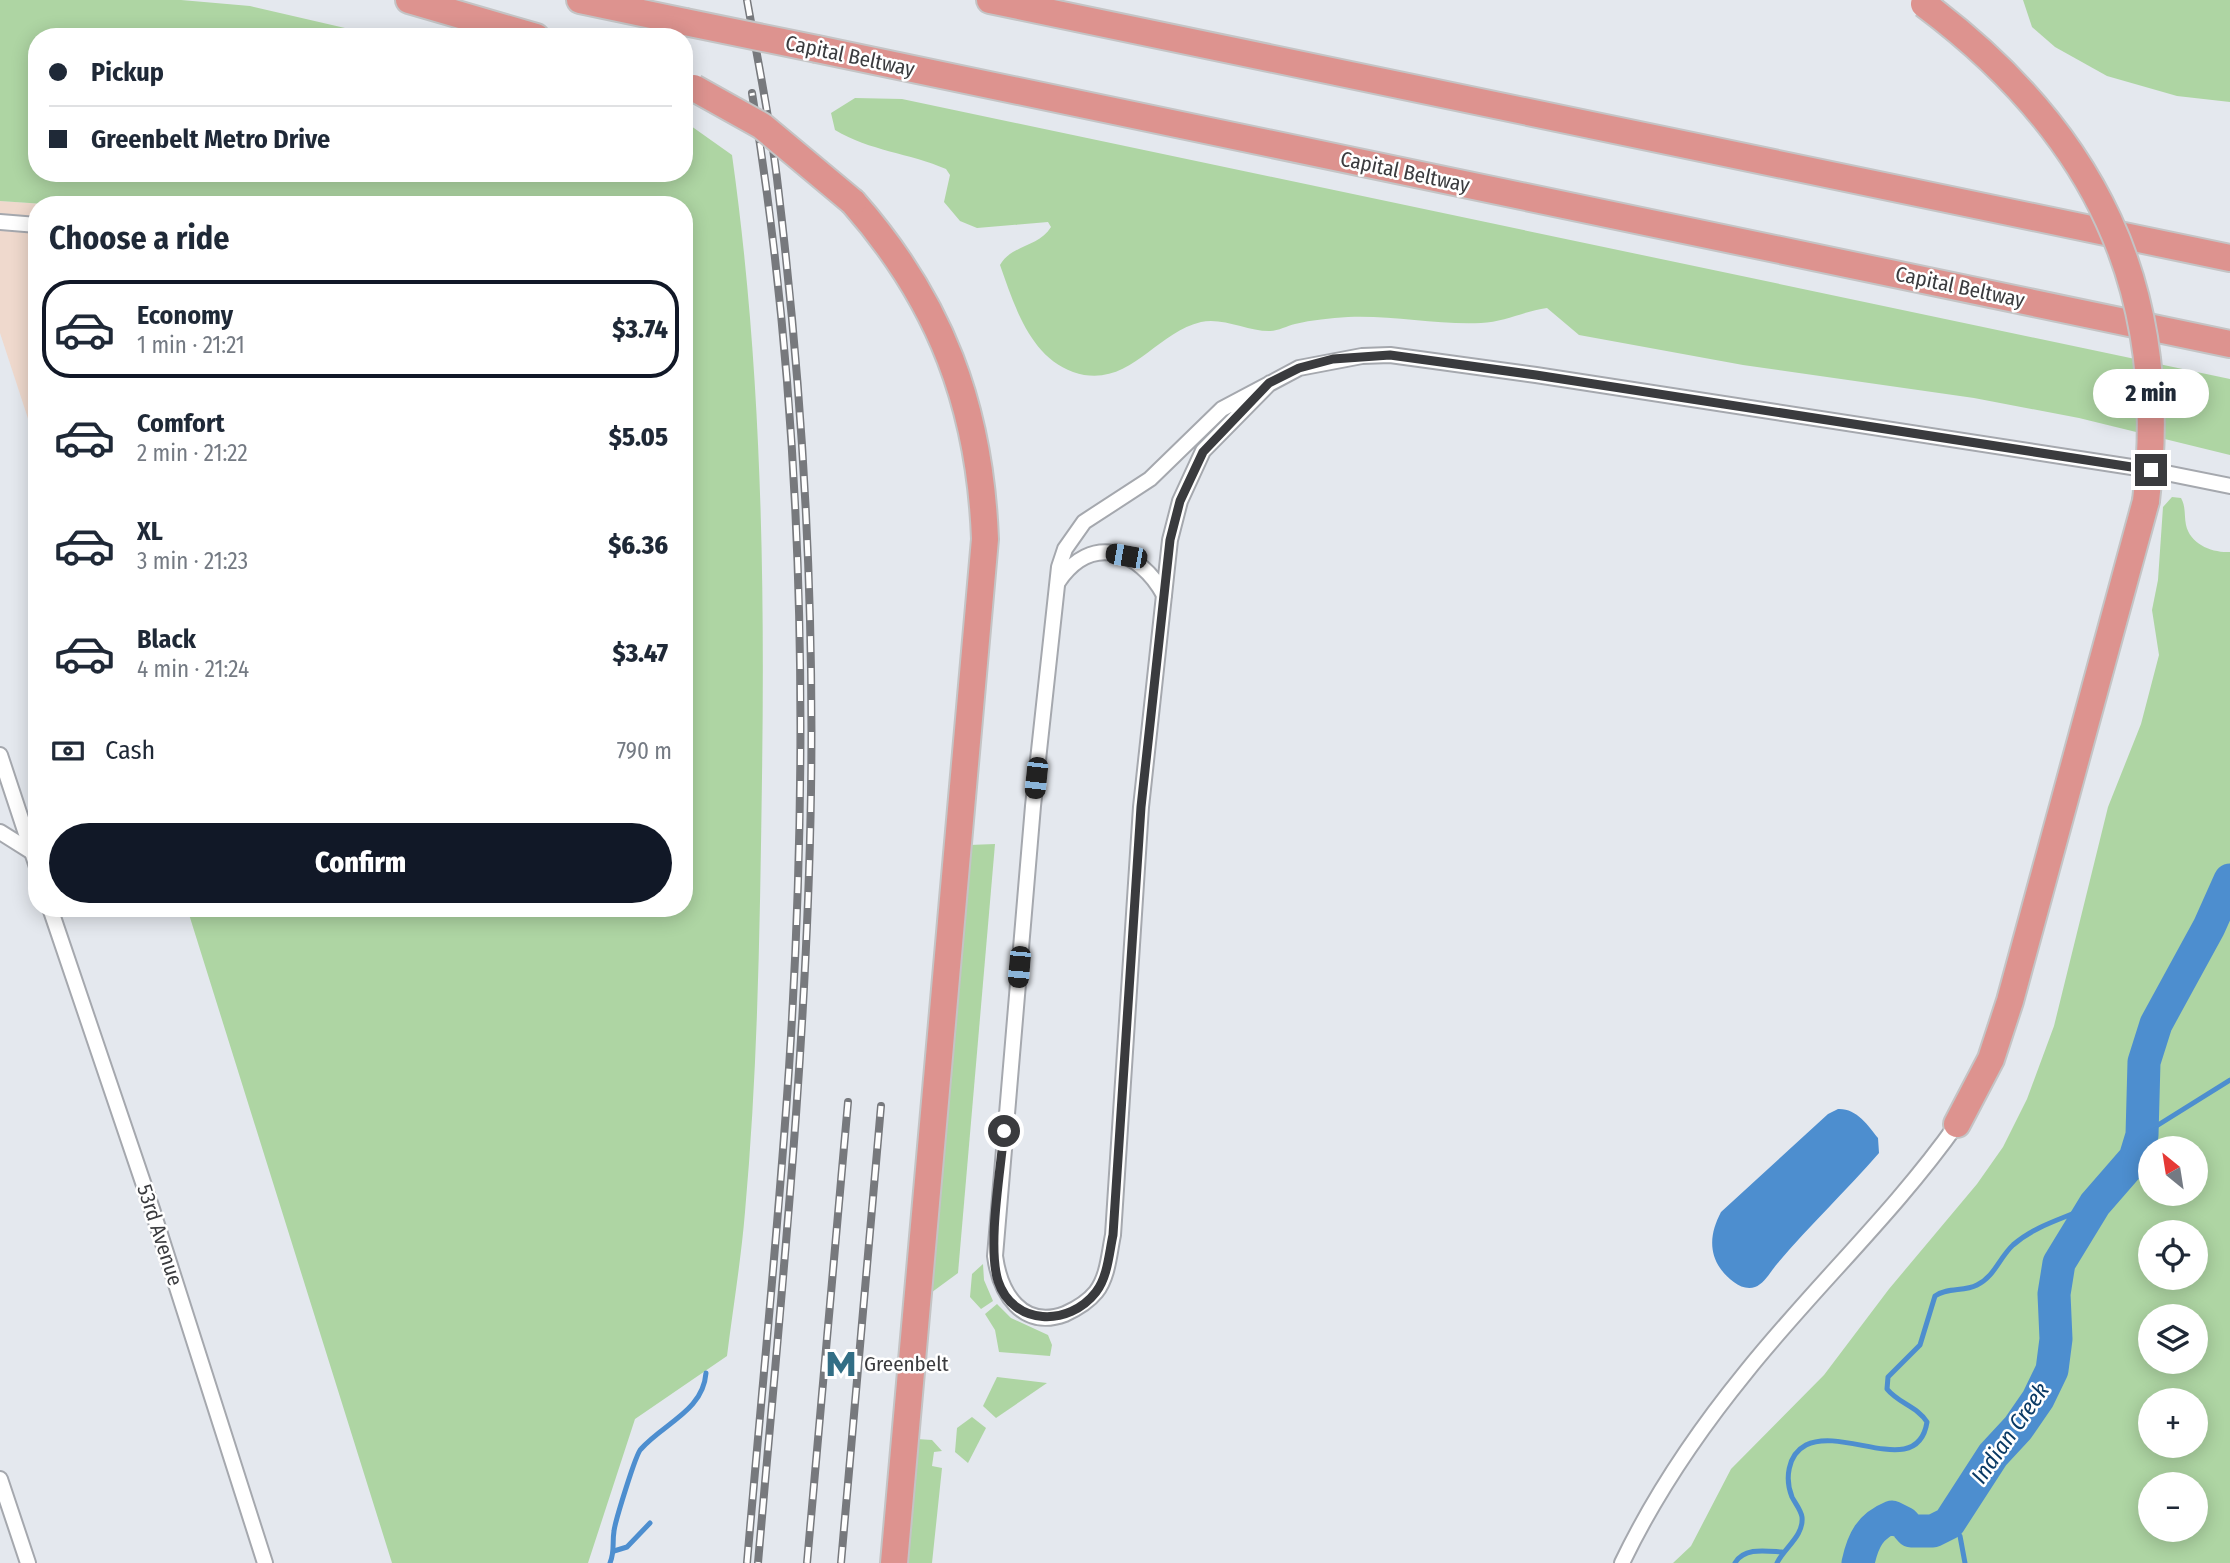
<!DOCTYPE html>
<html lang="en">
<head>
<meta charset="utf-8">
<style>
  body { margin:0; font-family:"Fira Sans Condensed",sans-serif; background:#f2f2f3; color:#1f2937; height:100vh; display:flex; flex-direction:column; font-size:26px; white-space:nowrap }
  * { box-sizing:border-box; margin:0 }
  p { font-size:23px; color:#747a83 }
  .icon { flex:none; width:38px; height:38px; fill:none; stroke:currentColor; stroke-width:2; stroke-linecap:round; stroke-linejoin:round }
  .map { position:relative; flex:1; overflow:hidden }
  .side { position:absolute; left:28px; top:196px; width:665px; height:721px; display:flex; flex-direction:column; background:#fff; border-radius:28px; box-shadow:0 4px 18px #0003 }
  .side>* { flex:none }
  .hud { position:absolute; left:28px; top:28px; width:665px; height:154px; border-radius:28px; box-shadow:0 4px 18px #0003; display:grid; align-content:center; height:154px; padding:0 21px; background:#fff }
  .needle { width:46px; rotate:330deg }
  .fabs { position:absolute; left:2138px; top:1136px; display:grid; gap:14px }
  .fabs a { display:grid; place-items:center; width:70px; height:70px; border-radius:50%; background:#fff; box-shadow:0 4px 18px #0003; font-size:35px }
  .end { position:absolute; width:32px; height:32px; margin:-16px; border:9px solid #3a3b3e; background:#fff; box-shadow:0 0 0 4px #fff }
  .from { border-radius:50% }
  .bubble { position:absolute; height:49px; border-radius:24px; background:#fff; box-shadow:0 4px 18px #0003; font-size:23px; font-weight:800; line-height:49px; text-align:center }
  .car { position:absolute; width:21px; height:42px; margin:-21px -10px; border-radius:9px; box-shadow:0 0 5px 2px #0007; background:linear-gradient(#222 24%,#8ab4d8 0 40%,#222 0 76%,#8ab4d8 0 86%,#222 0) }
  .hud b { display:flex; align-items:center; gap:24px; height:66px; font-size:26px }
  .hud b+b { border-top:2px solid #e0e1e3 }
  .hud i { width:18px; height:18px; background:#1f2937 }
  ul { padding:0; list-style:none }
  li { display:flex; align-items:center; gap:21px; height:98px; margin:0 14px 10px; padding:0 7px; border:4px solid transparent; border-radius:28px }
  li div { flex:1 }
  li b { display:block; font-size:26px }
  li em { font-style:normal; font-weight:800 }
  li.selected { border-color:#111827 }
  li>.icon { width:63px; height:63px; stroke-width:1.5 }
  h2 { padding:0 21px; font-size:32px; line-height:84px }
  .pay { display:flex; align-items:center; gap:18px; height:77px; padding:0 21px; font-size:26px }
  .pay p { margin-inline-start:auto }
  .button { display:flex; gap:14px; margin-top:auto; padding:14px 21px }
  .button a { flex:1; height:80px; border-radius:42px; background:#111827; color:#fff; font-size:28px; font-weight:800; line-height:80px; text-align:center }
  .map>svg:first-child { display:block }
  .education { fill:#efd9cd }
  .green { fill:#aed5a3; fill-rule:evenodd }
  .water { fill:#4d8ecf }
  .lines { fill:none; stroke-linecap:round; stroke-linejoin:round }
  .stream { stroke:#4d8ecf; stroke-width:5 }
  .river { stroke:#4d8ecf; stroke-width:33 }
  .minor-casing { stroke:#a5a8ae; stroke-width:18 }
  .motorway-casing { stroke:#c4c4c5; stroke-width:30 }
  .minor { stroke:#fff; stroke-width:14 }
  .motorway { stroke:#dd938f; stroke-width:26 }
  .rail-casing { stroke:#77797d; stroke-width:8 }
  .rail { stroke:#fff; stroke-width:5; stroke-dasharray:16; stroke-linecap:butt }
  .motorway-bridge-casing { stroke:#c4c4c5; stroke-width:30; stroke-linecap:butt }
  .motorway-bridge { stroke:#dd938f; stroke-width:26 }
  .route { stroke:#3a3b3e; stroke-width:9 }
  .labels { text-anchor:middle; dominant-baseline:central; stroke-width:5; stroke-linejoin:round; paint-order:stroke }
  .street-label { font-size:21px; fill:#3a3b3e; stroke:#fff }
  .poi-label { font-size:21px; fill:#3a3b3e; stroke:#fff; text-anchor:start }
  .water-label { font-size:23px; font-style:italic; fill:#0a3a65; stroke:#fff }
</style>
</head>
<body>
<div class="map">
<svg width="2230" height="1563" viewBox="0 0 2230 1563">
  <rect width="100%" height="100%" fill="#e4e8ee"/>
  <polygon class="education" points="0,201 59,205 37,205 37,446 0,333"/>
  <g class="green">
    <path d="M0 0H181L250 6 384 37H37V173H684V121L732 155C761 361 765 570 762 777 760 922 758 1068 745 1212 741 1260 733 1308 727 1356L635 1419 588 1563H392L187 908H684V205H59L0 201Z"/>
    <polygon points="2023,0 2230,0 2230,102 2177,96 2107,76 2055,47 2032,27"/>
    <path d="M855 98 902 99 2230 379V455L2079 418 1974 398 1743 365 1579 335 1547 308C1524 311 1505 322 1481 323 1437 325 1392 315 1348 317 1330 318 1312 320 1295 324 1287 326 1278 331 1269 331 1248 331 1222 317 1201 322 1154 333 1128 391 1073 372 1029 356 1014 304 1000 265 1011 245 1039 247 1051 227L1048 222 977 228 960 221 944 202 950 175 946 169C909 153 870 151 835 130L831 113Z"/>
    <path d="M2172 497 2181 498C2186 507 2184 515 2186 525 2190 544 2212 553 2230 552V1563H1673L1691 1546 1731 1469 1824 1375 1889 1289 1977 1184 2003 1147 2027 1099 2054 1026 2108 807 2141 724 2159 655 2152 610 2158 580 2163 507ZM2151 1148H2196V1194H2151ZM2151 1232H2196V1278H2151ZM2151 1316H2196V1362H2151ZM2151 1400H2196V1446H2151ZM2151 1484H2196V1530H2151Z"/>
    <polygon points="995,844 958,1273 928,1295 969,845"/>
    <polygon points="983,1264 984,1280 993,1301 981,1309 970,1297 972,1274"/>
    <polygon points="997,1304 1011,1318 1048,1335 1052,1345 1050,1356 999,1352 995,1330 985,1314"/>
    <polygon points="997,1377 1047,1383 996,1418 983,1406"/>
    <polygon points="972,1417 986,1428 968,1463 955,1452 957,1428"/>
    <polygon points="917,1439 932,1440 942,1451 934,1452 932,1466 942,1468 932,1563 908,1563"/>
  </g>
  <path class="water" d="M1838 1109C1856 1108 1868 1125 1878 1138L1879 1153C1846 1191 1809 1226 1777 1264 1771 1271 1764 1284 1755 1287 1742 1292 1727 1278 1720 1268 1708 1250 1711 1231 1721 1212L1828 1114Z"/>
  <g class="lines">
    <g class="stream">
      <polyline points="2142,1135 2230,1080"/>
      <polyline points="1949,1523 1960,1536 1965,1563"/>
      <polyline points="614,1551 627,1547 650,1523"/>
      <polyline points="1859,1557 1863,1563"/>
      <path d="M610 1563C615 1551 612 1543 614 1531 615 1522 636 1453 641 1449 664 1423 703 1411 706 1373"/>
      <path d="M1735 1563C1744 1547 1766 1551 1782 1552"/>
      <path d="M1777 1563C1784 1548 1804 1536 1802 1517 1801 1510 1795 1503 1792 1497 1785 1480 1787 1455 1806 1445 1844 1426 1918 1480 1927 1422 1918 1407 1898 1403 1887 1389L1888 1377 1920 1345 1935 1296C1948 1287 1964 1292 1977 1285 1995 1276 1999 1258 2013 1245 2037 1224 2067 1218 2095 1204"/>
    </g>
    <path class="river" d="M1858 1563C1863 1540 1870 1526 1892 1517L1904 1523 1911 1531H1933L1949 1523 1993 1455 2018 1428 2038 1399 2052 1370 2056 1339 2054 1294 2059 1263 2095 1204 2135 1158 2142 1135 2144 1062 2156 1024 2209 927 2230 880"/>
    <g class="minor-casing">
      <g id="minor">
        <polyline points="0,222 37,225"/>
        <path d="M1270 383 1203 451 1180 501 1170 540 1141 807 1113 1235C1109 1254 1108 1277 1096 1292 1088 1302 1076 1309 1065 1314 1022 1330 1000 1293 995 1256L1033 806 1059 567 1065 549 1084 522 1150 479 1222 409 1299 368 1362 356 1390 355 1536 375 2151 470 2230 486"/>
        <path d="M1058 582C1091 533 1140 550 1164 595"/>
        <polyline points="0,755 37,867"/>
        <polyline points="0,832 32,852"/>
        <polyline points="50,908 152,1209 265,1563"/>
        <polyline points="0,1479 28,1563"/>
        <path d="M1622 1563C1655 1494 1698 1431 1746 1372 1814 1287 1894 1213 1957 1124"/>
      </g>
    </g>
    <g class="motorway-casing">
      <g id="motorway">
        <polyline points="409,0 536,37"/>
        <polyline points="580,0 685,22"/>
        <polyline points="990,0 2230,258"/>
        <polyline points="817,49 2230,344"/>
        <path d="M853 202C941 302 980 407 985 539L894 1563"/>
        <polyline points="1957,1124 1991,1059 2010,1001 2146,501"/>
      </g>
    </g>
    <use href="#minor" class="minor"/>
    <use href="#motorway" class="motorway"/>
    <g class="rail-casing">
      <g id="rail">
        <path d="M747 0C758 62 771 124 778 187 802 387 814 591 811 792 807 1050 780 1307 758 1563"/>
        <path d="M747 1563C761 1398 778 1233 789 1068 810 745 805 414 752 93"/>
        <polyline points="807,1563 848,1102"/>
        <polyline points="841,1563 881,1106"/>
      </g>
    </g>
    <use href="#rail" class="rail"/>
    <g class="motorway-bridge-casing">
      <g id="motorway-bridge">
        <path d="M1924 4C2094 131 2172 288 2146 501"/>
        <polyline points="685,22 817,49"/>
        <polyline points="694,88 762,126 853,202"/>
      </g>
    </g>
    <use href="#motorway-bridge" class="motorway-bridge"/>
  </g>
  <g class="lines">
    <path class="route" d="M1004 1131C1001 1169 987 1245 998 1281 1013 1326 1069 1327 1096 1292 1108 1276 1109 1253 1113 1235L1141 807 1170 540 1180 501 1203 452 1269 383 1299 368 1333 359 1390 355 1536 375 2151 470"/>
  </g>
  <defs>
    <g id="metro-bare" transform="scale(2.415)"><path d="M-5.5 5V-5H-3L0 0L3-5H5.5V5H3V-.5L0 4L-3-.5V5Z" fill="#326e85" stroke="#fff" stroke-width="2.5" paint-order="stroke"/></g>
  </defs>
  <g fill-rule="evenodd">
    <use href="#metro-bare" x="841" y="1364"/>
  </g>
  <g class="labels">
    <g class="street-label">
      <text transform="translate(850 56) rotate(12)">Capital Beltway</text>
      <text transform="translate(1405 172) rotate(12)">Capital Beltway</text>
      <text transform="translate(1960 287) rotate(12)">Capital Beltway</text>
      <text transform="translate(160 1235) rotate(72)">53rd Avenue</text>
    </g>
    <g class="poi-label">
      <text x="864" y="1364">Greenbelt</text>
    </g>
    <g class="water-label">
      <text transform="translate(2010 1433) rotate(-55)">Indian Creek</text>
    </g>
  </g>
</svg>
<div class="fabs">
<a><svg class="needle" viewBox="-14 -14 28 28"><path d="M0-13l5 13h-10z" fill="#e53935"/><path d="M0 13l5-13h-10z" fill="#747a83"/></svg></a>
<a><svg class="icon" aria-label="locate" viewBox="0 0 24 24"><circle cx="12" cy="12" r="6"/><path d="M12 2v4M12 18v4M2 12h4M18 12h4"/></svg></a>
<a><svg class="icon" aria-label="layers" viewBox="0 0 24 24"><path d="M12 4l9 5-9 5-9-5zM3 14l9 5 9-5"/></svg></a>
<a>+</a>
<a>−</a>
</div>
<i class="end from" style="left:1004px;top:1131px"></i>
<i class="end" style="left:2151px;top:470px"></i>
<div class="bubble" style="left:2093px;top:369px;width:116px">2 min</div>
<i class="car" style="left:1126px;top:556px;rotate:280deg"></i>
<i class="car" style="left:1036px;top:778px;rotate:186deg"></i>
<i class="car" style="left:1019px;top:967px;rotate:185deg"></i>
<div class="hud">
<b><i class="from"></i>Pickup</b>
<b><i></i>Greenbelt Metro Drive</b>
</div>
<section class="side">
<h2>Choose a ride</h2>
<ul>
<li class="selected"><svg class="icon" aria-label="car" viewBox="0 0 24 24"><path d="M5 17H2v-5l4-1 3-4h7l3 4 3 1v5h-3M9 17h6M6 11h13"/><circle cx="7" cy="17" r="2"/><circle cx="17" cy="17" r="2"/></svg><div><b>Economy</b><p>1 min · 21:21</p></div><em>$3.74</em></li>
<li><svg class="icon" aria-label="car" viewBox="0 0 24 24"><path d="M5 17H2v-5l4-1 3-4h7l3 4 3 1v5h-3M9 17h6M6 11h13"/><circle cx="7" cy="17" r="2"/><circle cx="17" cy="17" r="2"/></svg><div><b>Comfort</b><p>2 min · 21:22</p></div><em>$5.05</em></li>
<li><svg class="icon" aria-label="car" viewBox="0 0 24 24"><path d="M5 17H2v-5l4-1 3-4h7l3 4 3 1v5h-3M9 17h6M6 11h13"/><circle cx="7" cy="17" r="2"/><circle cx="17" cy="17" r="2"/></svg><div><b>XL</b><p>3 min · 21:23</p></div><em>$6.36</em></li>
<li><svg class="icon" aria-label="car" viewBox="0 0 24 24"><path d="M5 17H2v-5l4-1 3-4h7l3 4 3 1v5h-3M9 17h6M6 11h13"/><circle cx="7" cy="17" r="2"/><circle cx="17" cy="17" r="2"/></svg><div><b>Black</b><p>4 min · 21:24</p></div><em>$3.47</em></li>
</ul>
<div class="pay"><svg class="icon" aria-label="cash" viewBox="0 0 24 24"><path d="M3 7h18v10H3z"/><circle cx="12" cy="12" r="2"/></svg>Cash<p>790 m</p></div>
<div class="button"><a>Confirm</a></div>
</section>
</div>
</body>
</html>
